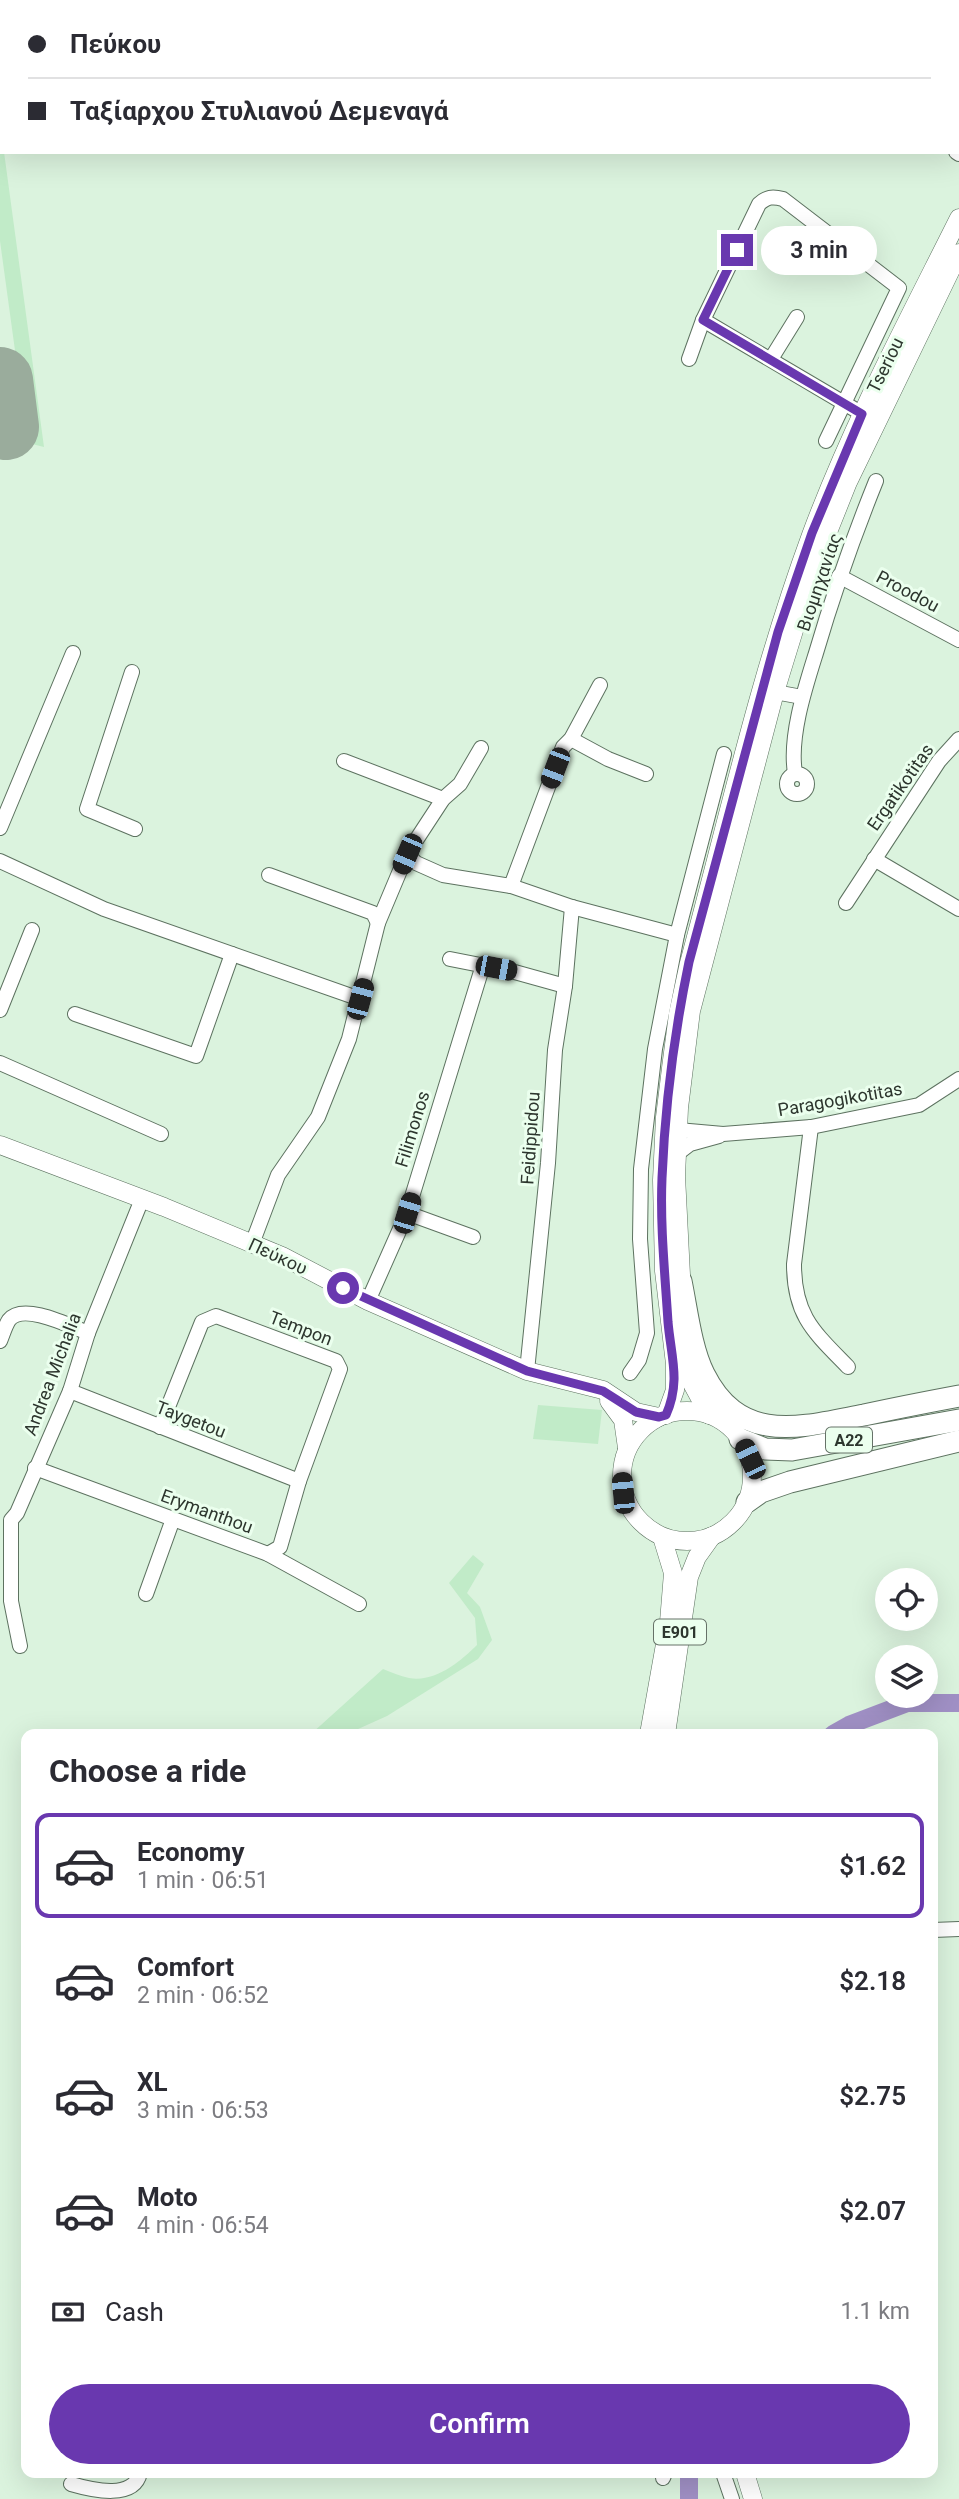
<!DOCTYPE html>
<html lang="en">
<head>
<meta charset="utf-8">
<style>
  body { margin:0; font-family:Roboto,sans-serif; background:#f7f7f7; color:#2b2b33; height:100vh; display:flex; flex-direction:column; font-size:26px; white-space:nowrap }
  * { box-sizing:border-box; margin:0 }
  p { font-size:23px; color:#7c7c81 }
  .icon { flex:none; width:38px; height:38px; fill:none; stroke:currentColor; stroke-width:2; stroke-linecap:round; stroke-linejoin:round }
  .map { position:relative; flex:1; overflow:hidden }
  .sheet { position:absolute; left:21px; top:1729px; width:917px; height:749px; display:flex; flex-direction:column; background:#fff; border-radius:14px; box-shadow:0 7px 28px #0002 }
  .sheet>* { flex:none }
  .banner { position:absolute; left:0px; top:0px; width:959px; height:154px; box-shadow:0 7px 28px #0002; display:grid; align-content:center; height:154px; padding:0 28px; background:#fff }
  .buttons { position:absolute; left:875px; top:1568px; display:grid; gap:14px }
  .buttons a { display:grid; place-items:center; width:63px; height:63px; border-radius:50%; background:#fff; box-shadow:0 7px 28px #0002; font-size:35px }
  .end { position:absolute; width:32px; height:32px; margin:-16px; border:9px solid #6938af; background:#fff; box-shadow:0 0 0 4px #fff }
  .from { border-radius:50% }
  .bubble { position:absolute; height:49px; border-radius:24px; background:#fff; box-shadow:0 7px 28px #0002; font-size:23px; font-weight:600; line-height:49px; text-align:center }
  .car { position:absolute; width:21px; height:42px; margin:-21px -10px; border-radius:9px; box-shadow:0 0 5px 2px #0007; background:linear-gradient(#222 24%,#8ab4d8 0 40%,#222 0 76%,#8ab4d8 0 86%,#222 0) }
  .banner b { display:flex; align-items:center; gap:24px; height:66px; font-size:26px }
  .banner b+b { border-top:2px solid #e1e1e2 }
  .banner i { width:18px; height:18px; background:#2b2b33 }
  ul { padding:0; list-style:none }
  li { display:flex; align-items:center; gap:21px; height:105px; margin:0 14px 10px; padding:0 14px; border:4px solid transparent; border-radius:14px }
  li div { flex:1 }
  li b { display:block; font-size:26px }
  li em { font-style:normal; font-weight:600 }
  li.selected { border-color:#6938af }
  li>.icon { width:63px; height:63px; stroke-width:1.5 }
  h2 { padding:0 28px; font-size:32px; line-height:84px }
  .pay { display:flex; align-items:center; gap:18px; height:77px; padding:0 28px; font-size:26px }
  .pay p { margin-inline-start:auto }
  .primary-button { display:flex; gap:14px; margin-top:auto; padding:14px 28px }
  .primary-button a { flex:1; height:80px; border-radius:42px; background:#6938af; color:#fff; font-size:28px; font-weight:600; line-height:80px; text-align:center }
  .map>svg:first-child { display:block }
  .green { fill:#c1ebc8 }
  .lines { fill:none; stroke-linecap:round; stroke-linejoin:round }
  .river { stroke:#a090c5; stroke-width:18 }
  .runway { stroke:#9aac9c; stroke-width:66 }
  .minor-casing { stroke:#5d7260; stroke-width:16 }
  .major-casing { stroke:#5d7260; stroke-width:19 }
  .highway-casing { stroke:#5d7260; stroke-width:23 }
  .minor { stroke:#fff; stroke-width:14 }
  .major { stroke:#fff; stroke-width:18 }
  .highway { stroke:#fff; stroke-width:21 }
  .route { stroke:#6938af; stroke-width:9 }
  .labels { text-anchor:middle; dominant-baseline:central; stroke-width:6; stroke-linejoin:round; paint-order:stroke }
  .shield { fill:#ebffee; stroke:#667268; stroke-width:2 }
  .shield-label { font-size:16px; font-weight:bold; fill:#2d362e }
  .street-label { font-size:18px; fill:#2d362e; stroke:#ebffee }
</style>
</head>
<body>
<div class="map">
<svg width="959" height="2499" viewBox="0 0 959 2499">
  <rect width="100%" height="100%" fill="#dbf3de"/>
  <g class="green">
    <polygon points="0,119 2,152 4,152 44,447 0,436 0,433 27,438 0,241"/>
    <polygon points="538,1405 602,1410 598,1444 533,1439"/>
    <path d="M473 1555 484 1564 467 1593 480 1607 492 1640 478 1659 387 1716 347 1734H311L383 1669C391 1672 400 1676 409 1678 435 1683 461 1661 477 1645L475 1618 449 1583Z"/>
  </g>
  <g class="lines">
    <g class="river">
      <polyline points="833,1734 849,1725 907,1703 959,1703"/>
      <polyline points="689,2499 689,2473"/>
    </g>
    <polyline class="runway" points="0,380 6,427"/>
    <g class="minor-casing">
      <g id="minor">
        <polyline points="764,0 765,2"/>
        <polyline points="906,0 908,2"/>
        <polyline points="777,2 780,0"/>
        <polyline points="957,34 959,35"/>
        <polyline points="956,152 959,154"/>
        <polyline points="703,320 871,419"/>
        <path d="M689 359 703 320 759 204C767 197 772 196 783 199L899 288 826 441"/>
        <polyline points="771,359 797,317"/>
        <polyline points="839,576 959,640"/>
        <polyline points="132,672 87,809 135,829"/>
        <polyline points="775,692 802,697"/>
        <polyline points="571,739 608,759 646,774"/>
        <polyline points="344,761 443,799"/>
        <path d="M795 773C789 737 805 688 816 653 833 595 853 538 876 481"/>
        <circle cx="797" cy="784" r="10"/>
        <polyline points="0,828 73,653"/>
        <polyline points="407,854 416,863 443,875 511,886 572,907 677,935"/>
        <polyline points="874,859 959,909"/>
        <polyline points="0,861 104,909 360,999"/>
        <polyline points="269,875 373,913 378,923"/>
        <polyline points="511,886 563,747 571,739 600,685"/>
        <polyline points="846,903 939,761 959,739"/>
        <polyline points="450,959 511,971 565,986"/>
        <polyline points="0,1010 32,930"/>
        <polyline points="75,1014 196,1056 232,954"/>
        <polyline points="0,1063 161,1134"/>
        <path d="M811 1127 794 1264C794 1316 814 1332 848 1367"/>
        <polyline points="678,1130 723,1134 811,1127 919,1105 959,1079"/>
        <polyline points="677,1154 690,1144 719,1136"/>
        <polyline points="407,1213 473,1237"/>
        <polyline points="252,1244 278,1175 318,1117 349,1039 378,923 407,854 443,799 460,784 481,748"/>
        <polyline points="368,1301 407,1213 483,965"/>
        <path d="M0 1341C3 1334 5 1326 9 1320 23 1302 70 1326 88 1333"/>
        <polyline points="527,1371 548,1163 555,1050 565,986 572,907"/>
        <polyline points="630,1373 639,1360 647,1333 640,1239 641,1169 655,1049 677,935 724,754"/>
        <polyline points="70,1391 299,1481"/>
        <polyline points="160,1427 202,1322 216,1316 336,1361 340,1369 299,1481 280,1547 268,1554"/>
        <polyline points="35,1468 268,1554 359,1604"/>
        <polyline points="146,1594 173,1519"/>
        <polyline points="20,1646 11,1601 11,1520 17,1513 70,1391 88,1333 142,1199"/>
        <polyline points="933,1930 959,1929"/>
        <polyline points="723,2473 732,2499"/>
        <polyline points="663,2478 665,2473"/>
        <path d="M71 2484C95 2491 134 2499 140 2473"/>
      </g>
    </g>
    <g class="major-casing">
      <g id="major">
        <polyline points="0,1145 164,1207 282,1256 368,1301 527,1371 603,1390 636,1412 659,1417"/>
        <polyline points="682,1295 676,1176 679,1108 691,1011 775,692 812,572 848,482 959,253"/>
        <polyline points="684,1333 689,1378 709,1415"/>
        <polyline points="609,1401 623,1420 627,1448"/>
        <circle cx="687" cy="1476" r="65"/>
        <path d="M666 1415 675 1390V1364L664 1271 662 1180 665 1117 671 1068 678 1014 689 963C728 819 760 674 811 535 852 425 907 322 959 218"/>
        <polyline points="649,1734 669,1622 673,1573 662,1537"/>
        <polyline points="666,1734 689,1577 697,1557 712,1536"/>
        <polyline points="745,2473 753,2499"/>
      </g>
    </g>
    <g class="highway-casing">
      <g id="highway">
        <path d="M681 1281C687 1310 691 1348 704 1374 740 1446 801 1427 864 1415 896 1408 927 1402 959 1396"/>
        <polyline points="740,1439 765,1449 792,1450 959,1420"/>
        <polyline points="747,1502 761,1492 790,1482 959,1441"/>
      </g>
    </g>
    <use href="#minor" class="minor"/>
    <use href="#major" class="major"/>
    <use href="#highway" class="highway"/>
  </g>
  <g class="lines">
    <path class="route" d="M343 1288 527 1371 603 1391 636 1412 659 1417 666 1415C681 1381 671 1357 668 1322 665 1274 660 1226 662 1178 665 1106 674 1034 689 962L778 632 812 533 862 414 703 320 737 250"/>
  </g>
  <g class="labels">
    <g class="shield">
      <rect x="826" y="1427.5" width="46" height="25" rx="5"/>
      <rect x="654" y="1619.5" width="52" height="25" rx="5"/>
    </g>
    <g class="shield-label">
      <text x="849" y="1440">A22</text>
      <text x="680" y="1632">E901</text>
    </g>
    <g class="street-label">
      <text transform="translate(885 365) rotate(-64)">Tseriou</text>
      <text transform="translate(819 582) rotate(-71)">Βιομηχανίας</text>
      <text transform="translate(908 591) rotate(28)">Proodou</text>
      <text transform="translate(900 787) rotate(-55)">Ergatikotitas</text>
      <text transform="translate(840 1099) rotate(-10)">Paragogikotitas</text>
      <text transform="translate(412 1129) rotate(-73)">Filimonos</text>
      <text transform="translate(530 1138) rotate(-86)">Feidippidou</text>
      <text transform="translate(278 1256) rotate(25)">Πεύκου</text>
      <text transform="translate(301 1328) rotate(21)">Tempon</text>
      <text transform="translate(52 1374) rotate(-69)">Andrea Michalia</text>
      <text transform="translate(191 1419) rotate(21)">Taygetou</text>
      <text transform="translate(207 1511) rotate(20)">Erymanthou</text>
    </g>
  </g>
</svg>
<div class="buttons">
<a><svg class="icon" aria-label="locate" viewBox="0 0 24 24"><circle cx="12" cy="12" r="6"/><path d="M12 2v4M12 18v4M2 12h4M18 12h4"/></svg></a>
<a><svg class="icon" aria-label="layers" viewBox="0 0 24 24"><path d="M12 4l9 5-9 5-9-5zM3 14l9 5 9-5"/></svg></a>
</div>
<i class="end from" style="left:343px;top:1288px"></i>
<i class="end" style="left:737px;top:250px"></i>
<div class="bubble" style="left:761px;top:226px;width:116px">3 min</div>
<i class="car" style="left:555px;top:768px;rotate:201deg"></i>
<i class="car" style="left:407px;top:854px;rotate:203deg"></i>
<i class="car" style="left:496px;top:968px;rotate:101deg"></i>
<i class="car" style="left:360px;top:999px;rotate:15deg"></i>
<i class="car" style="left:407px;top:1213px;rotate:17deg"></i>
<i class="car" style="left:750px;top:1459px;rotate:335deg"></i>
<i class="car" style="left:623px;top:1493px;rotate:355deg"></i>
<div class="banner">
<b><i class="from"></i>Πεύκου</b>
<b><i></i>Ταξίαρχου Στυλιανού Δεμεναγά</b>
</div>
<section class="sheet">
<h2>Choose a ride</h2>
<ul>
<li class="selected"><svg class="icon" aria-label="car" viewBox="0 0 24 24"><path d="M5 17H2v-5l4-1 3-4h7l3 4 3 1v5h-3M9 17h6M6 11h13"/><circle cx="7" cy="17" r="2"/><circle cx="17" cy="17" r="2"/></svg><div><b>Economy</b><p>1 min · 06:51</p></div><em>$1.62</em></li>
<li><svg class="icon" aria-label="car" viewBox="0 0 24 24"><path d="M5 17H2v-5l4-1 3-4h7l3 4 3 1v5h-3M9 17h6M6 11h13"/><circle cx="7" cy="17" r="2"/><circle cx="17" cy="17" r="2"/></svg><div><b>Comfort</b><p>2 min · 06:52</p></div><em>$2.18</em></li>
<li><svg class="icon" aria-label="car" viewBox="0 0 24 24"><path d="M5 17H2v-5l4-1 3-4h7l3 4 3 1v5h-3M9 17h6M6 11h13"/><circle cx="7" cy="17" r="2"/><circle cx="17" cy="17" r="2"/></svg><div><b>XL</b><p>3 min · 06:53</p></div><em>$2.75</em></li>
<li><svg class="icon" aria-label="car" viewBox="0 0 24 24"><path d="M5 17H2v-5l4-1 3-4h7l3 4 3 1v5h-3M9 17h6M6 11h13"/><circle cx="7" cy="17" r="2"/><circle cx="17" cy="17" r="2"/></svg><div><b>Moto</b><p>4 min · 06:54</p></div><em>$2.07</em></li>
</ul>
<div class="pay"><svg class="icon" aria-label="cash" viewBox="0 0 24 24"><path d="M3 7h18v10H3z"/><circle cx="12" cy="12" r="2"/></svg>Cash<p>1.1 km</p></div>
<div class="primary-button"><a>Confirm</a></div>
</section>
</div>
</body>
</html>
